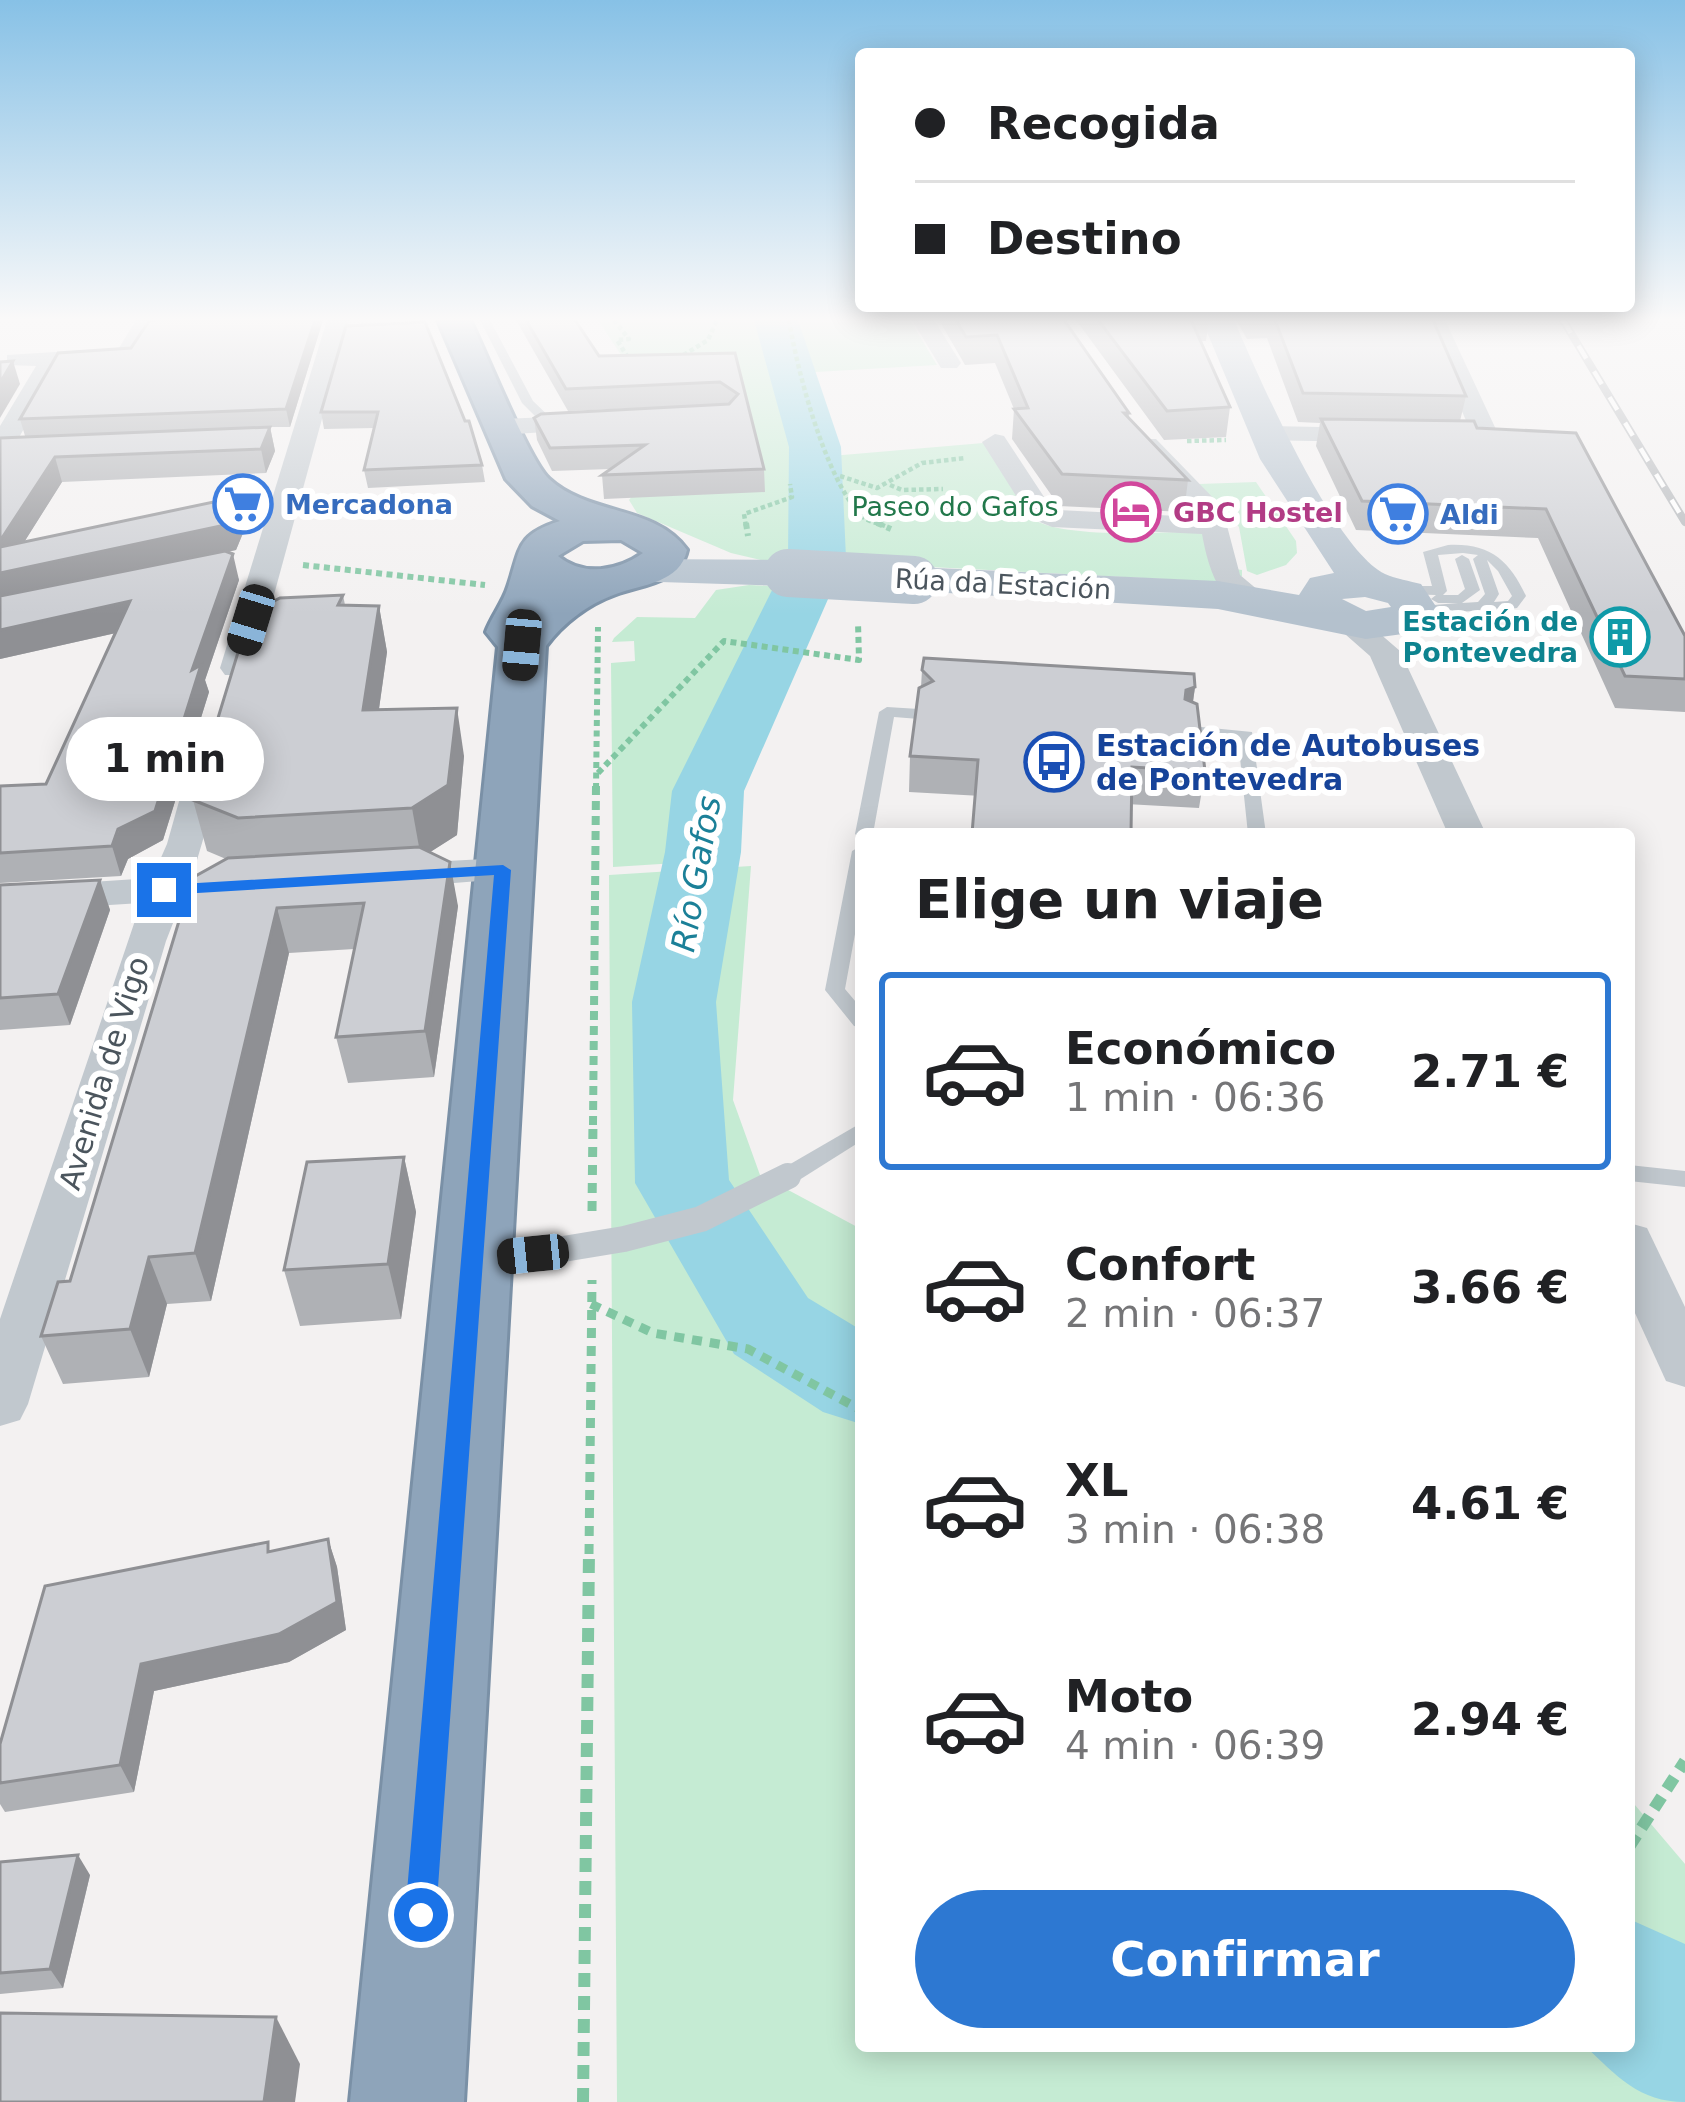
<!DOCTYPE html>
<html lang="es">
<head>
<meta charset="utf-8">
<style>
  body { margin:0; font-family:"DejaVu Sans",sans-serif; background:#f6f6f6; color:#202124; height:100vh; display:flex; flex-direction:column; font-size:45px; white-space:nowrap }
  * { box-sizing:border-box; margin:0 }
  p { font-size:39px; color:#757577 }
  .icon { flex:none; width:66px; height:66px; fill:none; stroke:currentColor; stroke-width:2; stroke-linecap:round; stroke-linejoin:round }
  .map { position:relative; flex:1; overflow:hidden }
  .panel { position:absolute; left:855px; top:828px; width:780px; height:1224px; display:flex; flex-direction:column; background:#fff; border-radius:12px; box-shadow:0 6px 30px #0003 }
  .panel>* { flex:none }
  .banner { position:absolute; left:855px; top:48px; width:780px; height:264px; border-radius:12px; box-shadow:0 6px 30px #0003; display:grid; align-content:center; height:264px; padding:0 60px; background:#fff }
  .end { position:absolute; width:54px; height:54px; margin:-27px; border:15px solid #1a73e8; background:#fff; box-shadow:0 0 0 6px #fff }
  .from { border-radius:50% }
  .bubble { position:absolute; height:84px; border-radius:42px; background:#fff; box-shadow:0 6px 30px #0003; font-size:39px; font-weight:700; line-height:84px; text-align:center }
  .car { position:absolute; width:36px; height:72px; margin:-36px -18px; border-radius:15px; box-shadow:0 0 9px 3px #0007; background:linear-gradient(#222 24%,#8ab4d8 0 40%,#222 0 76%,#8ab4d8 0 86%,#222 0) }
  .banner b { display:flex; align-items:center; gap:42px; height:114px; font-size:45px }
  .banner b+b { border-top:3px solid #e0e0e0 }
  .banner i { width:30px; height:30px; background:#202124 }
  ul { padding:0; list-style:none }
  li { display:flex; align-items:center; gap:36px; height:198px; margin:0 24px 18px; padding:0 36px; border:6px solid transparent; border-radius:12px }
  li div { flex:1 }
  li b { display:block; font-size:45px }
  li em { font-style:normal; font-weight:700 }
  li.active { border-color:#2d78d2 }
  li>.icon { width:108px; height:108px; stroke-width:1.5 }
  h2 { padding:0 60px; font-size:54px; line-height:144px }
  .primary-button { display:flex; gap:24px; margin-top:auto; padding:24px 60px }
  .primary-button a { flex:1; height:138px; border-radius:72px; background:#2d78d2; color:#fff; font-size:48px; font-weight:700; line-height:138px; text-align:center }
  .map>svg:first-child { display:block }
  .green { fill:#c5ebd3 }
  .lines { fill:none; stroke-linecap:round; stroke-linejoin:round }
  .river { fill:#97d5e4; fill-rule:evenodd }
  .highway-casing { stroke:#7a90a6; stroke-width:6 }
  .path-far4 { stroke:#80c6a2; stroke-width:4.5; stroke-dasharray:4.5 3; stroke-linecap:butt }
  .path-far3 { stroke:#80c6a2; stroke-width:6; stroke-dasharray:6 4.5; stroke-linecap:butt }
  .path-far2 { stroke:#80c6a2; stroke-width:8; stroke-dasharray:9 6; stroke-linecap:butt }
  .path-far1 { stroke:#80c6a2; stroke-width:9; stroke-dasharray:10 8; stroke-linecap:butt }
  .path { stroke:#80c6a2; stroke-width:12; stroke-dasharray:14 9; stroke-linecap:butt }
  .lane { fill:#c1c8ce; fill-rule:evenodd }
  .street { fill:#c1c8ce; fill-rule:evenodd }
  .primary { fill:#b4c1cd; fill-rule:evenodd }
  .highway { fill:#8ea4ba; fill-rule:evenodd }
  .rail-casing { stroke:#b4b7bb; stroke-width:8 }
  .rail { stroke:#fff; stroke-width:4.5; stroke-dasharray:15; stroke-linecap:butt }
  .lane-bridge { stroke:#c1c8ce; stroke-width:26 }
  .primary-bridge { stroke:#b4c1cd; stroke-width:48 }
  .wall { fill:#afb1b5 }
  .shaded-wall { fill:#8f9094 }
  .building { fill:#ccced3; stroke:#8f9094; stroke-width:3 }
  .route { fill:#1a73e8 }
  .labels { text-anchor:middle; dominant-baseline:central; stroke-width:12; stroke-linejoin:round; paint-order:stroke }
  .far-shop-label { font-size:27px; font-weight:bold; fill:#366cbe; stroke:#fff; text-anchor:start }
  .far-park-label { font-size:27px; fill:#22784b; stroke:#fff }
  .far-hotel-label { font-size:27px; font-weight:bold; fill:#b23c85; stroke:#fff; text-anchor:start }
  .far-street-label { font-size:27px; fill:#4b555d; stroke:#fff }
  .far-culture-label { font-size:27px; font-weight:bold; fill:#0d838f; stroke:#fff; text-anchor:end }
  .transit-label { font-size:30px; font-weight:bold; fill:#164399; stroke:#fff; text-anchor:start }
  .street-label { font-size:30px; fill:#4b555d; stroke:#fff }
  .water-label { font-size:33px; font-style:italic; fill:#1b8098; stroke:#fff }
</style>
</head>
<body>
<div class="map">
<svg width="1685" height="2102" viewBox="0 0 1685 2102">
  <rect width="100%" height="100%" fill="#f3f1f1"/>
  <g class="green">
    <path d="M598 320H910L937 365 798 373 831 456 995 442 1026 515C1059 541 1158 531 1201 532L1228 568 1242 570V576L1223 582 852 563 778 564 731 553 637 513 629 500 738 370 629 367Z"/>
    <polygon points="1256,482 1296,541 1297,553 1286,565 1257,575 1247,571 1239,527 1199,484"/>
    <polygon points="749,585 791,587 699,778 692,862 613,867 611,663 635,661 634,641 612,642 614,638 637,617 695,618 716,590"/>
    <polygon points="751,866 733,1100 760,1175 861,1229 861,2046 1629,2046 1629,1798 1685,1864 1685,2102 617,2102 609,875"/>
  </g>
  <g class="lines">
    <g class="river">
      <polygon points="754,320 798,320 841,447 846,558 744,791 741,852 716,1002 729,1180 808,1298 861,1330 861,1424 823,1412 734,1354 635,1183 632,1002 665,852 672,791 788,558 789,447"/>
      <path d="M1629 1919 1685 1944V2102C1639 2102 1617 2076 1585 2046H1629Z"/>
    </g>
    <g class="highway-casing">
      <path id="highway" d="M438 320H470C486 352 528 459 549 479 589 516 655 505 687 550 680 583 643 584 616 594 588 604 563 623 546 646L464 2102H350L498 647 486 632C492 616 503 603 508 587 521 548 516 535 560 521L532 506 506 479ZM621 540 643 553C618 571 583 577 558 556L583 541Z"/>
    </g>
    <g class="path-far4">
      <polyline points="614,320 629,339 617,340 632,364"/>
      <path d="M789 320C797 370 825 477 860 514 865 521 877 523 885 526"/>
      <polyline points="677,359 708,340 717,320"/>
      <polyline points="1187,441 1226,440"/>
      <polyline points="840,476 877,488 922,463 965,458"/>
      <polyline points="890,485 902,490 943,489"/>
      <polyline points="746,526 744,514 792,497 790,484"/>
    </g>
    <g class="path-far3">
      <polyline points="746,523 748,536"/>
      <polyline points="877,523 891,529"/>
      <polyline points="303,565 485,585"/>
      <polyline points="598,773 724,641 859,660 858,622"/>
      <polyline points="596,789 598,627"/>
    </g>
    <polyline class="path-far2" points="593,1125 596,786"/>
    <g class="path-far1">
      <polyline points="592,1211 593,1122"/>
      <polyline points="591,1304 653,1333 748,1349 861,1410"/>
      <polyline points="589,1554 592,1280"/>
    </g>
    <g class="path">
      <polyline points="1629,1847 1685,1761"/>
      <polyline points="583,2102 589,1551"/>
    </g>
    <g class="lane">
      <polygon points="480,320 490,320 533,401 555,422 555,428 547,428 522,403"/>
      <path d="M1448 545C1490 543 1509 560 1526 596L1517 608 1480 614 1474 611 1436 613 1408 619V613L1434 605 1458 603H1438L1431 599 1436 595 1400 594 1393 590 1400 586H1432L1423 552ZM1463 553 1478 555 1473 559 1485 594 1478 602 1462 603 1480 590 1469 559 1462 555 1455 559 1465 589 1458 595H1443L1447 591 1438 555ZM1487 560 1498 571 1512 596 1508 601 1494 602 1499 594Z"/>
      <polygon points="887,707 919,709 927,714 919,719 894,717 873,834 861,834 861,839 855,834 879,712"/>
      <polygon points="1191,726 1252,732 1266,834 1248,834 1238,739 1185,734 1185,728"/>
      <polygon points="861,846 861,901 845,989 861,1008 861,1027 854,1026 825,990 852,851"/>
      <polygon points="861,1123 861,1141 796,1182 780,1182 777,1176 780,1170"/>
      <polygon points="1629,1165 1685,1171 1685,1187 1629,1181"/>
    </g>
    <g class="street">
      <polygon points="136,320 158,320 135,360 60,365 13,448 0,456 0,426 36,366 7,365 7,355 119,348"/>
      <polygon points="327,320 349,320 254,668 249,675 225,675 220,668"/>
      <polygon points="912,320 934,320 961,363 957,368 941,368"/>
      <polygon points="1423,320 1445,320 1500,438 1496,444 1256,440 1252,434 1256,428 1265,426 1470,430"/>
      <polygon points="595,415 604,418 608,423 604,428 502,435 489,427 502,419"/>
      <path d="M995 434 1004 436 1050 506 1058 510 1198 517 1134 445 1138 439H1156L1222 507 1240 575 1271 601 1266 608C1221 619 1208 566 1202 534L1052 527 1030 518 982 442Z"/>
      <polygon points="1345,610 1356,613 1400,651 1486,834 1448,834 1370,656 1329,620"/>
      <polygon points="212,737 225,740 230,748 192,877 203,880 209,888 203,896 182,900 166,941 28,1404 20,1420 0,1426 0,1319 141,903 0,912 0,888 152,878 167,844 194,748 199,740"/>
      <polygon points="503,858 517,862 523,870 517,878 392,888 378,884 372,876 378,868 392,864"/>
      <polygon points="1629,1223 1647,1228 1685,1307 1685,1387 1666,1381 1629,1300"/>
    </g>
    <g class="primary">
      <path d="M1202 320H1234C1258 375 1333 549 1385 574 1396 579 1410 581 1421 584L1439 611 1432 621 1410 633 1366 639 1218 609 898 590 892 580 898 570 914 567 1218 581 1299 595 1310 578 1334 573 1260 459ZM1365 597 1388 603 1391 607 1366 611 1342 599Z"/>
      <polygon points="644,559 788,560 804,564 810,573 804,582 788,586 628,581 622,572 628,563"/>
    </g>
    <use href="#highway" class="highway"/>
    <g class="rail-casing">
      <polyline id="rail" points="1563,320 1685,522"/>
    </g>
    <use href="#rail" class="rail"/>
    <polyline class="lane-bridge" points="533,1254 624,1239 701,1219 788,1176"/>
    <polyline class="primary-bridge" points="788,573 914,580"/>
  </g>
  <g class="wall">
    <polygon points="323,320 290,427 270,427 275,451 266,473 62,482 24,542 242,496 248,521 236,550 226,552 239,580 205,680 209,692 163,840 128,859 121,876 0,883 0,786 46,784 116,633 0,659 0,438 25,436 20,419 131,348"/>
    <polygon points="516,320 575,320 599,356 735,353 764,469 765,492 604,499 602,475 610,469 552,471 537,440 534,418 706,405 568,411"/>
    <polygon points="939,320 1064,320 1129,413 1129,418 1188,480 1184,512 1059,506 1012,439 1014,409 995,363 965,365"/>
    <polygon points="1076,320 1209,320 1206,341 1200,341 1230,407 1226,437 1164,440"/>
    <polygon points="1236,320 1433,320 1466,396 1460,421 1477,428 1685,636 1685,712 1615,708 1538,538 1356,530 1316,446 1320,423 1298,422 1267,338 1247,339"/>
    <polygon points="425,322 482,465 485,482 368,488 364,470 374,428 324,429 321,412"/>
    <polygon points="343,595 345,605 379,606 387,652 379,709 464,756 457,835 430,852 458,906 434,1077 348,1083 336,1037 354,949 289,953 211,1301 167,1304 149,1377 63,1384 41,1336 70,1281 226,859 207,851 193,800"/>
    <polygon points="922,670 1195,687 1193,702 1205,771 1199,808 909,792 910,756 921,687"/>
    <polygon points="100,880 110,910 70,1025 0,1030 0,885"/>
    <polygon points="404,1157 416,1212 401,1319 300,1326 284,1270"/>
    <polygon points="328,1539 337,1567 346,1630 289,1662 154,1691 134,1792 5,1812 0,1804 0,1744 271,1551"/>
    <polygon points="0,1862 90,1875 63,1988 0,1994"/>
  </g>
  <g class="shaded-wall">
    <polygon points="315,320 323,320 290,427 286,409"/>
    <polygon points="13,361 20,384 0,418 0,383"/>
    <polygon points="270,427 275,451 266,473 261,449"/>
    <polygon points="55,457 62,482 6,571 242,496 248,521 236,550 0,601 0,541"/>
    <polygon points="233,554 239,580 205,680 209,692 163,840 128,859 121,876 112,846 192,670"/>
    <polygon points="130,601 138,628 0,659 0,630"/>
    <polygon points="379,606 387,652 372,758 363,710"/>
    <polygon points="1195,687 1190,722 1181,725 1186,690"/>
    <polygon points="457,708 464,756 457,835 421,858 412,808"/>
    <polygon points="450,862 458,906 434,1077 425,1031"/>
    <polygon points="100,880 110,910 70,1025 58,994"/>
    <polygon points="277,908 289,953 211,1301 195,1253"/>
    <polygon points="404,1157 416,1212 401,1319 388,1264"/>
    <polygon points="149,1257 167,1304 149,1377 130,1329"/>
    <polygon points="328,1539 337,1567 346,1630 289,1662 154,1691 134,1792 120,1765 141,1664"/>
    <polygon points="78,1855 90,1875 63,1988 50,1969"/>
    <polygon points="276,2017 300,2064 295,2102 264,2102"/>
  </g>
  <g class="building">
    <polygon points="155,320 315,320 286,409 20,419 58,353 131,348 149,321"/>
    <polygon points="526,320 575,320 599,356 735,353 764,469 602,475 645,445 550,448 534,418 541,414 729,404 738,394 720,382 566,389"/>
    <polygon points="956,320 1064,320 1129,413 1124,413 1188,480 1062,474 1014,409 1028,408 997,335 966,337"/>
    <polygon points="1098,320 1191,320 1230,407 1167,411"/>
    <polygon points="1275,320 1433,320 1466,396 1303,393"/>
    <polygon points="425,322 465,421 469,421 482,465 364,470 378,412 321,412 346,326"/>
    <polygon points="13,361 0,383 0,362"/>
    <polygon points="1321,419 1474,421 1477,428 1576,433 1685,636 1685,679 1625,676 1546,509 1362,501"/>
    <polygon points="270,427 261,449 55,457 0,541 0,438"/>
    <polygon points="242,496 230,524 0,573 0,547"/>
    <polygon points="225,551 233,554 192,670 201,665 155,811 118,829 112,846 0,853 0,786 46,784 130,601 0,630 0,596"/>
    <polygon points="343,595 338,605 379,606 363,710 457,708 448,785 412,808 238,818 193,800 250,613 280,598"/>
    <polygon points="924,658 1194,674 1195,687 1186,690 1185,699 1197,704 1205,771 1132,767 1131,834 972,834 978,760 910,756 919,688 933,681 922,670"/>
    <polygon points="419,847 450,862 425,1031 336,1037 364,903 277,908 195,1253 149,1257 130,1329 41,1336 58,1282 70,1281 192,878 228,858"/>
    <polygon points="100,880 58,994 0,998 0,885"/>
    <polygon points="404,1157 388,1264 284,1270 307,1162"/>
    <polygon points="328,1539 337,1602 279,1634 141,1664 120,1765 0,1783 0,1744 45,1586 268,1542 268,1552"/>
    <polygon points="78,1855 50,1969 0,1973 0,1862"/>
    <polygon points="0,2013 276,2017 264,2102 0,2102"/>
  </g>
  <linearGradient id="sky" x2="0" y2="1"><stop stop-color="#87c1e6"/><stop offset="0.52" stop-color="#faf9f9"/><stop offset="1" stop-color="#faf9f9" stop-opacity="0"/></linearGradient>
  <rect width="1685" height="614" fill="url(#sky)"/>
  <polygon class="route" points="503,865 511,870 436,1915 432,1926 421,1930 410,1926 405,1915 494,875 164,895 156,890 164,885"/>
  <defs>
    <g id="supermarket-ring" transform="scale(3)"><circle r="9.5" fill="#fff" stroke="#3f7fe0" stroke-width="1.5"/><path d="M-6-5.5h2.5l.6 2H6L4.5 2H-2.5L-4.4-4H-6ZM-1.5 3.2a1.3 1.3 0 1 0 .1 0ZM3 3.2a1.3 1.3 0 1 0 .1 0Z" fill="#3f7fe0"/></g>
    <g id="hotel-ring" transform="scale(3)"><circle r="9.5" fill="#fff" stroke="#d1479c" stroke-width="1.5"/><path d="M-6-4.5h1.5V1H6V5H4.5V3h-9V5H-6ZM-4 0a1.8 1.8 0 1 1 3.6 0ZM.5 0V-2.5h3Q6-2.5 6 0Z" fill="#d1479c"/></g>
    <g id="building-ring" transform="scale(3)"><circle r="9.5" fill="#fff" stroke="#0f9aa8" stroke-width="1.5"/><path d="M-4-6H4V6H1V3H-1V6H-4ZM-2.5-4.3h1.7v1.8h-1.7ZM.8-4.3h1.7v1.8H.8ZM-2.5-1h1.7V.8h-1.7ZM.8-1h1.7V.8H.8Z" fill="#0f9aa8"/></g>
    <g id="bus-ring" transform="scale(3)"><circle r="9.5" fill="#fff" stroke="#1a4fb4" stroke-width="1.5"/><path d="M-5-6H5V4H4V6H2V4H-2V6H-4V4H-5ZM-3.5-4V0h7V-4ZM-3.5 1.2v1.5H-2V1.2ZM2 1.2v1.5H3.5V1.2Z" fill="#1a4fb4"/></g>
  </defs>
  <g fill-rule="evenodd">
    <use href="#supermarket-ring" x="243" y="504"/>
    <use href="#hotel-ring" x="1131" y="512"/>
    <use href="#supermarket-ring" x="1398" y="514"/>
    <use href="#building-ring" x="1620" y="637"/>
    <use href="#bus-ring" x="1054" y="762"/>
  </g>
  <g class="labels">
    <g class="far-shop-label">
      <text x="285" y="504">Mercadona</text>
      <text x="1440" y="514">Aldi</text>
    </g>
    <g class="far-park-label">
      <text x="955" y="506">Paseo do Gafos</text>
    </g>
    <g class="far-hotel-label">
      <text x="1173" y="512">GBC Hostel</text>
    </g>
    <g class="far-street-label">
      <text transform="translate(1003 584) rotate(3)">Rúa da Estación</text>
    </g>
    <g class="far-culture-label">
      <text x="1578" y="621">Estación de<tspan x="1578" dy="31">Pontevedra</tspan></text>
    </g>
    <g class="transit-label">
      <text x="1096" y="745">Estación de Autobuses<tspan x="1096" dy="34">de Pontevedra</tspan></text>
    </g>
    <g class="street-label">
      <text transform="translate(104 1073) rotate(-73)">Avenida de Vigo</text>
    </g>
    <g class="water-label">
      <text transform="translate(696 874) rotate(-80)">Río Gafos</text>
    </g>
  </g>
</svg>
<i class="end from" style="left:421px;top:1915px"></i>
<i class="end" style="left:164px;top:890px"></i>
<div class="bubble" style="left:66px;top:717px;width:198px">1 min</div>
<i class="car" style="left:251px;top:620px;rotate:197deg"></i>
<i class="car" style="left:522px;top:645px;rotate:185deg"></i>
<i class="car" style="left:533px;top:1254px;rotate:264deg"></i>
<div class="banner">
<b><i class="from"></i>Recogida</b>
<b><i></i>Destino</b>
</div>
<section class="panel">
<h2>Elige un viaje</h2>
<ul>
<li class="active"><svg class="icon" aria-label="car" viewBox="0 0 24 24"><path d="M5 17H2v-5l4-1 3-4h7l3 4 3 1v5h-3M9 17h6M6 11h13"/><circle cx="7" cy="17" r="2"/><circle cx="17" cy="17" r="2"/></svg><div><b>Económico</b><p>1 min · 06:36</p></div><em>2.71 €</em></li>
<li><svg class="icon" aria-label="car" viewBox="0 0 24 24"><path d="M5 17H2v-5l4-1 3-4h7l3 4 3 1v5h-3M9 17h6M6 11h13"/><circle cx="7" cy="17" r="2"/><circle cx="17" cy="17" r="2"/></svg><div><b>Confort</b><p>2 min · 06:37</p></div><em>3.66 €</em></li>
<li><svg class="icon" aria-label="car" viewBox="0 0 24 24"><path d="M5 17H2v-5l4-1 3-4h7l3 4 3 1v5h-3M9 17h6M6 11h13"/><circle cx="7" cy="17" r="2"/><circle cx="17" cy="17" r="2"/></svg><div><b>XL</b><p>3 min · 06:38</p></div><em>4.61 €</em></li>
<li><svg class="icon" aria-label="car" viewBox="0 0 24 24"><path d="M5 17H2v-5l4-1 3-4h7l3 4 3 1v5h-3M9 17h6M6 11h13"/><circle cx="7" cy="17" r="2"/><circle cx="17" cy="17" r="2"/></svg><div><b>Moto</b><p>4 min · 06:39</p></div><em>2.94 €</em></li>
</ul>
<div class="primary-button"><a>Confirmar</a></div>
</section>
</div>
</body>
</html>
